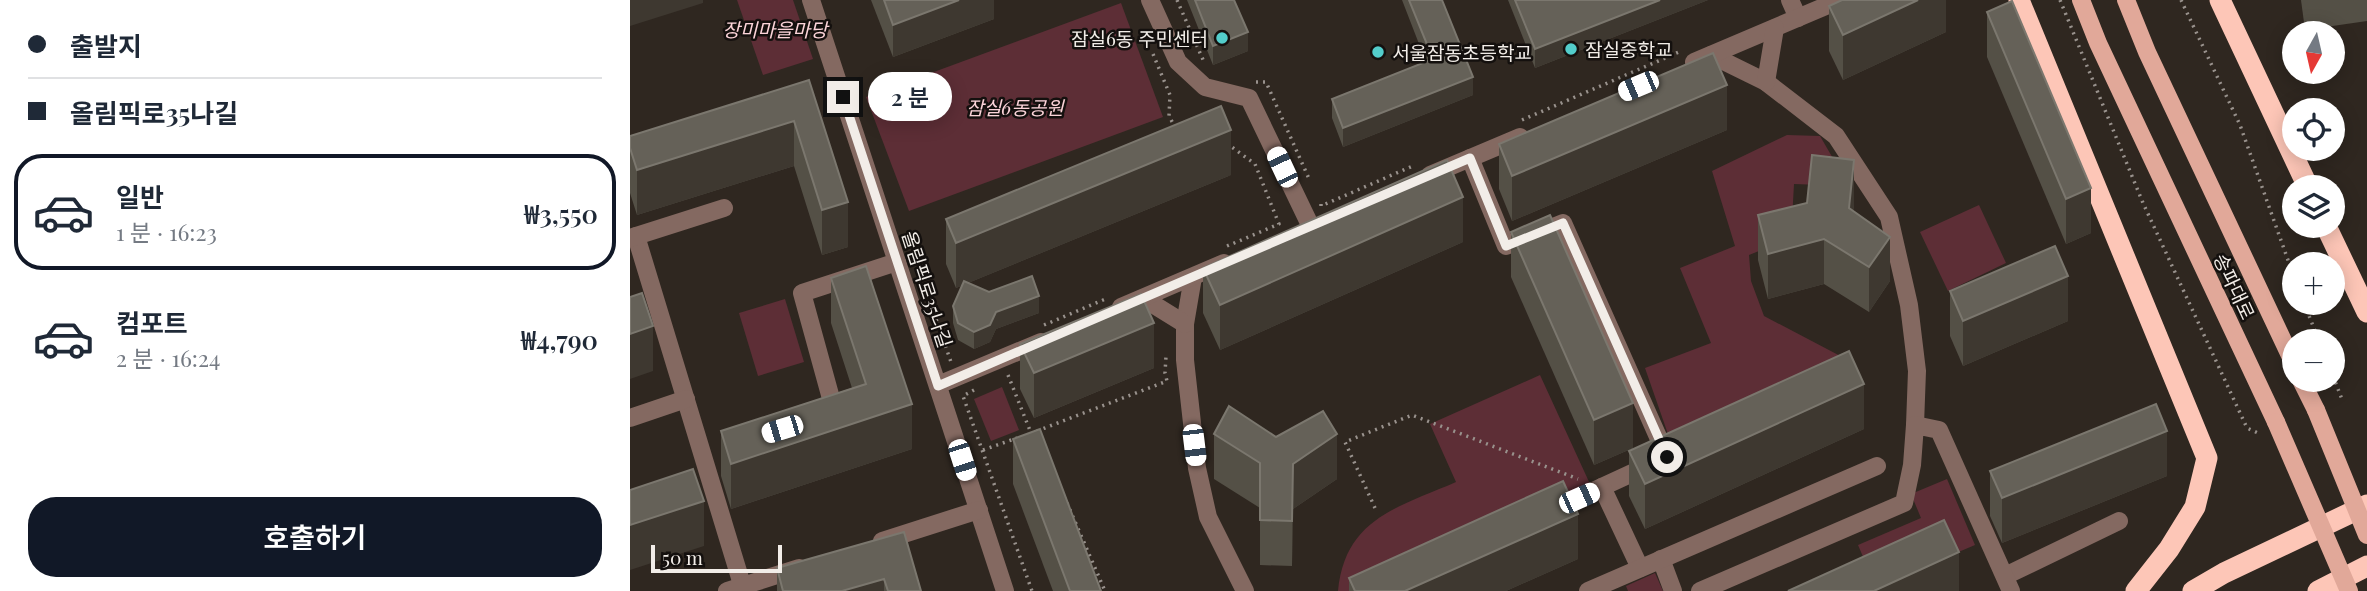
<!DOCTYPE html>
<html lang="ko">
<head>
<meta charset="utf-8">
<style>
  body { margin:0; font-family:"Playfair Display","Noto Sans KR",serif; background:#f2f2f3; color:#1f2937; height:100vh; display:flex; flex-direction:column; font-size:26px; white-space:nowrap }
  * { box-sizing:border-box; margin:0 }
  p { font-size:23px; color:#747a83 }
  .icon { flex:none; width:38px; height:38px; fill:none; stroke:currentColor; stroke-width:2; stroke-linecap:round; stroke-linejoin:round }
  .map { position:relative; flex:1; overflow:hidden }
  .panel { display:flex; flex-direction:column; background:#fff; width:630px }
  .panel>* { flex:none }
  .banner { display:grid; align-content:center; height:154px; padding:0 28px; background:#fff }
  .needle { width:46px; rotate:188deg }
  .controls { position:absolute; left:1652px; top:21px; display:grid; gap:14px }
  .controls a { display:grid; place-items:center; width:63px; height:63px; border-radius:50%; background:#fff; box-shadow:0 4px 18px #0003; font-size:35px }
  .scale { position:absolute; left:21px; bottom:18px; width:131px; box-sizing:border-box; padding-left:7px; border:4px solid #f2ede8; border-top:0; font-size:19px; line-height:24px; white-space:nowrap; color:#f2ede8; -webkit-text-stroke:5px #14100e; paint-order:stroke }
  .end { position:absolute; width:32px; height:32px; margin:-16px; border:9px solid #f2ede8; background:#111; box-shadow:0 0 0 4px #111 }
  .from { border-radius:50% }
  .bubble { position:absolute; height:49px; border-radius:24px; background:#fff; box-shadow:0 4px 18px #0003; font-size:23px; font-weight:600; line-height:49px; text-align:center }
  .car { position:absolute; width:21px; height:42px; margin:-21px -10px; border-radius:9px; box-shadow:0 0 5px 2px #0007; background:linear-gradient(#fff 24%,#345 0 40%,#fff 0 76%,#345 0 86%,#fff 0) }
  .banner b { display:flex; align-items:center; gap:24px; height:66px; font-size:26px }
  .banner b+b { border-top:2px solid #e0e1e3 }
  .banner i { width:18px; height:18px; background:#1f2937 }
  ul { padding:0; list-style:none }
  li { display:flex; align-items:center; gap:21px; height:116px; margin:0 14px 10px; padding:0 14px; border:4px solid transparent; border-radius:28px }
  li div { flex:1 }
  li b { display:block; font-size:26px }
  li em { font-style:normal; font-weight:600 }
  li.on { border-color:#111827 }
  li>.icon { width:63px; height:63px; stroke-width:1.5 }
  .action { display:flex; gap:14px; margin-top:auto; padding:14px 28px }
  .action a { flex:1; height:80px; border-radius:28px; background:#111827; color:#fff; font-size:28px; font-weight:600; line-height:80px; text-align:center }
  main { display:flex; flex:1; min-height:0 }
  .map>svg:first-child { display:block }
  .green { fill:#5d2e36 }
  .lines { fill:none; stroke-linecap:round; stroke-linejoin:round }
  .path { stroke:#99928d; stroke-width:3.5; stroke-dasharray:2 5; stroke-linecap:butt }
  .minor { stroke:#846961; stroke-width:18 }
  .major { stroke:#e1a899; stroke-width:18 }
  .highway { stroke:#fdc6b7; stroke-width:21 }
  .major-bridge { stroke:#e1a899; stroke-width:18 }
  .wall { fill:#545046 }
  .shaded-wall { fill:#3e3830 }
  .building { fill:#656158; stroke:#7b776e; stroke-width:2 }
  .route { stroke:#f2ede8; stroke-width:9 }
  .poi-dot { fill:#53cdcb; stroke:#14100e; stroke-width:2.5 }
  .labels { text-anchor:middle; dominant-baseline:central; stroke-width:5; stroke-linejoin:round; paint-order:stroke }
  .park-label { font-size:19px; font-style:italic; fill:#fcd4d9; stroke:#14100e }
  .poi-label { font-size:19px; fill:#f2ede8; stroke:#14100e; text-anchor:start }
  .street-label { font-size:19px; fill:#f2ede8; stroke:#14100e }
</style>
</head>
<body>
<main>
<section class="panel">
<div class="banner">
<b><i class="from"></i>출발지</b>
<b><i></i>올림픽로35나길</b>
</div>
<ul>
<li class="on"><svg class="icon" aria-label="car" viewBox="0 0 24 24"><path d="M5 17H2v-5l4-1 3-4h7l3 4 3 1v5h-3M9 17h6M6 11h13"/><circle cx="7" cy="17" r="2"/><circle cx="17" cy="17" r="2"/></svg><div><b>일반</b><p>1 분 · 16:23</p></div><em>₩3,550</em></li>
<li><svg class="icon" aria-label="car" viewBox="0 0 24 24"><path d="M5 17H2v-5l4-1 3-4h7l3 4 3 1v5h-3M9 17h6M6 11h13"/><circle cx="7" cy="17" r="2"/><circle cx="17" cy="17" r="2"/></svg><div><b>컴포트</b><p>2 분 · 16:24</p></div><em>₩4,790</em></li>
</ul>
<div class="action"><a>호출하기</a></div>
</section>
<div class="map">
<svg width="1737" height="591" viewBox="0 0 1737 591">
  <rect width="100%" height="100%" fill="#2f2720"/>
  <g class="green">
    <polygon points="107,0 163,0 183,59 133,75"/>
    <polygon points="491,3 533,117 279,211 236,97"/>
    <polygon points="1157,135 1190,136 1219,186 1164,184 1161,238 1119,255 1121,281 1134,316 1216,359 1047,460 1015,368 1081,343 1050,268 1105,246 1082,171"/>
    <polygon points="1349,205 1376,263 1318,291 1290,232"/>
    <polygon points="155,299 174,362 128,376 109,313"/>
    <path d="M910 375 960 484 720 591H708C715 518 769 507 826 482L800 424Z"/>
    <polygon points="372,387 389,430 361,441 344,399"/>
    <polygon points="1317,479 1345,545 1246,587 1228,545 1291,518 1281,494"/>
    <polygon points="1025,573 1033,591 998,591 996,586"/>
  </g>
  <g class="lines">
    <g class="path">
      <polyline points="547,0 574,62"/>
      <polyline points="1430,0 1513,203 1617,428 1628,433"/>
      <polyline points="1551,0 1610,125 1664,277"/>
      <polyline points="523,54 540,95 539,116 546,129"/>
      <polyline points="626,82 636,82 680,181"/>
      <polyline points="892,120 1049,52"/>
      <polyline points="691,204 691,206 785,165"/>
      <polyline points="597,246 649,224 625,164 599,145"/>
      <polyline points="297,293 321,362"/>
      <polyline points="1674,303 1689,341"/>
      <polyline points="414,325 478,298"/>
      <polyline points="378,375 401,433"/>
      <polyline points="1703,376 1713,402"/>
      <polyline points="344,390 333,396 402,591"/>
      <polyline points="407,431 537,381 535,373 536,356"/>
      <polyline points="353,450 387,438"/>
      <polyline points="437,503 475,591"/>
      <polyline points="745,508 715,442 782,415 948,479"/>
    </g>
    <g class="minor">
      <polyline points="181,0 375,591"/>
      <polyline points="520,0 548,62 575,87 619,98 681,227"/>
      <polyline points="1160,0 1168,18"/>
      <polyline points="1081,55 1136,82 1206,136 1259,217 1279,305 1287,371 1285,425"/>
      <polyline points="1064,62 1210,0"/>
      <polyline points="1136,82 1145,28"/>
      <polyline points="840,158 876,246 933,223 1037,457 920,511"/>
      <polyline points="800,175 890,137"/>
      <polyline points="6,236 114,591"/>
      <polyline points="0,238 94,208"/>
      <polyline points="563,277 555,324 555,360 567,468 578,517 615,591"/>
      <polyline points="513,298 555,324"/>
      <polyline points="491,307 594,263"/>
      <polyline points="308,385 411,342"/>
      <polyline points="199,415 205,413 172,293 267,262"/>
      <polyline points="0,418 56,399"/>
      <polyline points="972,487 1010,568"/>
      <polyline points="252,541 349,510"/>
      <polyline points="1031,559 1043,591"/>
      <polyline points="1375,576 1489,521"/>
      <polyline points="97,591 169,568"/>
      <polyline points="958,591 1247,466"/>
      <polyline points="1070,591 1274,503 1282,465 1285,425 1309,430 1381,591"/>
    </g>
    <g class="major">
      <polyline points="1451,0 1468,43 1646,422"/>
      <polyline points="1496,0 1517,52 1664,364"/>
      <polyline points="1671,380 1686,410"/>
    </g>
    <g class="highway">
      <polyline points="1389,0 1577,458 1565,507 1539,549 1506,591"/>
      <polyline points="1590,0 1678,187"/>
      <polyline points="1696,226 1737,312"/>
      <polyline points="1563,591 1594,573 1737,505"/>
      <polyline points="1688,591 1737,566"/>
    </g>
    <g class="major-bridge">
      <polyline points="1686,410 1737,535"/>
      <polyline points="1646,422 1719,591"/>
    </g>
  </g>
  <g class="wall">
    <polygon points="241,0 364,0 364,19 263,57"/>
    <polygon points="557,0 604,0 618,51 583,65"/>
    <polygon points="772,0 812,0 843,95 713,147 702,118 702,99 796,62"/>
    <polygon points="878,0 1078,0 905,68"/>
    <polygon points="1316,0 1316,32 1213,80 1199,51 1199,6"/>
    <polygon points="1671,0 1737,0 1737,21 1675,30"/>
    <polygon points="1357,12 1461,233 1436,244 1357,57"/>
    <polygon points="179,80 218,247 192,255 164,166 7,215 0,193 0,136"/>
    <polygon points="1097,130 882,221 869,189 869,144"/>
    <polygon points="601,175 338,283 359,292 409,313 366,329 360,342 344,349 328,340 323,323 323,306 333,285 326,288 316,264 316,219"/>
    <polygon points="1224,205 1223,211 1260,281 1239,312 1194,284 1138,299 1128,260 1128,215"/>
    <polygon points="881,232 1003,448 964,465 881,277"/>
    <polygon points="833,242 590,350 573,313 573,268"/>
    <polygon points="201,278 282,449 101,509 91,476 91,431 222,388 201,323"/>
    <polygon points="1320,291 1438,321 1333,366 1320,336"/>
    <polygon points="390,344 524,368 404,418 390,389"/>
    <polygon points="1234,429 1015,529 999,496 999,451"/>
    <polygon points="584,434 707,479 663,509 662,566 630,565 630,508 584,479"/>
    <polygon points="383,439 471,591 423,591 383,484"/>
    <polygon points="1360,471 1537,476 1372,543 1360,516"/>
    <polygon points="274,532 291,591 147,591 147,568"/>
    <polygon points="948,559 876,591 719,591 719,578"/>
  </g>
  <g class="shaded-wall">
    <polygon points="0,0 73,0 73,3 0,26"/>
    <polygon points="329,0 364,0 364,19 263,57 263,25"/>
    <polygon points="1030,0 1078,0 905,68 905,49"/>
    <polygon points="1288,0 1316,0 1316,32 1213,80 1213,35"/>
    <polygon points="618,32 618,51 583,65 583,46"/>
    <polygon points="843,77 843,95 713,147 713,128"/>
    <polygon points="1097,85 1097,130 882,221 882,176"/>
    <polygon points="164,121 164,166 7,215 7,170"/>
    <polygon points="601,130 601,175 326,288 326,243"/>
    <polygon points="1224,160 1224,205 1219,253 1219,208"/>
    <polygon points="1461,188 1461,233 1436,244 1436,199"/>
    <polygon points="833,197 833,242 590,350 590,305"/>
    <polygon points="218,202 218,247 192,255 192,210"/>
    <polygon points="1260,237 1260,281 1239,312 1239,267"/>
    <polygon points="1194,239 1194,284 1138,299 1138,254"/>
    <polygon points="1438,276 1438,321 1333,366 1333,321"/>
    <polygon points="409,296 409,313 366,329 360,342 344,349 344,332 366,312"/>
    <polygon points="524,323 524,368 404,418 404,373"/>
    <polygon points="23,326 23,371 0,379 0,334"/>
    <polygon points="1234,384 1234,429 1015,529 1015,484"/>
    <polygon points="1003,403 1003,448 964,465 964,420"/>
    <polygon points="282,404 282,449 101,509 101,464"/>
    <polygon points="1537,431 1537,476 1372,543 1372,498"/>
    <polygon points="707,434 707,479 663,509 662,566 663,464"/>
    <polygon points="74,501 74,546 0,570 0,525"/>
    <polygon points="948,514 948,559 876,591 775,591"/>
    <polygon points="1329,552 1329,591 1244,591"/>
    <polygon points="254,579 254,591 212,591"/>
  </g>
  <g class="building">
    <polygon points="254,0 329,0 263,25"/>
    <polygon points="565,0 604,0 618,32 583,46"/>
    <polygon points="779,0 812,0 843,77 713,128 702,99 803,59"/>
    <polygon points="885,0 1030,0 905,49"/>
    <polygon points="1212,0 1288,0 1213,35 1199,6"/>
    <polygon points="1382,1 1461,188 1436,199 1357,12"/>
    <polygon points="1083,53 1097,85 882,176 869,144"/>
    <polygon points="179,80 218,202 192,210 164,121 7,170 0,148 0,136"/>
    <polygon points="591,106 601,130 326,243 316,219"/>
    <polygon points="1182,155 1224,160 1219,208 1260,237 1239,267 1194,239 1138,254 1128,215 1177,203"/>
    <polygon points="817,160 833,197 590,305 573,268"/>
    <polygon points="920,215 1003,403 964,420 881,232"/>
    <polygon points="1425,246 1438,276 1333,321 1320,291"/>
    <polygon points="236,266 282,404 101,464 91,431 236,384 201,278"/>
    <polygon points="402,276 409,296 366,312 360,325 344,332 328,323 323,306 334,281 359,292"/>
    <polygon points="12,293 23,326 0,334 0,297"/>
    <polygon points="511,294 524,323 404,373 390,344"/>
    <polygon points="1219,351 1234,384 1015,484 999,451"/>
    <polygon points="1526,404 1537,431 1372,498 1360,471"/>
    <polygon points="599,406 646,437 693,411 707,434 663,464 662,521 630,520 630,463 584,434"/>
    <polygon points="410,429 471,591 440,591 383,439"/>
    <polygon points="63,469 74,501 0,525 0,490"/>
    <polygon points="933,481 948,514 775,591 725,591 719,578"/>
    <polygon points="1314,520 1329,552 1244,591 1158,591"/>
    <polygon points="274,532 291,591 258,591 254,579 212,591 153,591 147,568"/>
  </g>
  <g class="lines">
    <polyline class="route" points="213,97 308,386 840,158 876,246 933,223 1037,457"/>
  </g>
  <g class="poi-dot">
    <circle cx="592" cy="38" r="7"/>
    <circle cx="941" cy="49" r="7"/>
    <circle cx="748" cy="52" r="7"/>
  </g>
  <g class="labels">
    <g class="park-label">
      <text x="145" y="29">장미마을마당</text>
      <text x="385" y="107">잠실6동공원</text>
    </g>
    <g class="poi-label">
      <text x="578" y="38" text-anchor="end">잠실6동 주민센터</text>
      <text x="955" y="49">잠실중학교</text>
      <text x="762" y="52">서울잠동초등학교</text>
    </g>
    <g class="street-label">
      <text transform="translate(1605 286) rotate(65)">송파대로</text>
      <text transform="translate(298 289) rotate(72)">올림픽로35나길</text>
    </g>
  </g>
</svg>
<div class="controls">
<a><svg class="needle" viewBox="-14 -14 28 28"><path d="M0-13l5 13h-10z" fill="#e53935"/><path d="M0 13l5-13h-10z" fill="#747a83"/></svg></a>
<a><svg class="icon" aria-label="locate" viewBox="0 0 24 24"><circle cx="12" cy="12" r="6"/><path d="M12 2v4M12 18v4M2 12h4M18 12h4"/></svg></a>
<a><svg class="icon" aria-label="layers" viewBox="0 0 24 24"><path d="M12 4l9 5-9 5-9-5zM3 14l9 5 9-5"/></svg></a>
<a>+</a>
<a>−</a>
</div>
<div class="scale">50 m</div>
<i class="end from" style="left:1037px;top:457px"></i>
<i class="end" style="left:213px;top:97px"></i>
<div class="bubble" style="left:238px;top:72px;width:84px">2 분</div>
<i class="car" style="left:1008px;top:86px;rotate:247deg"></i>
<i class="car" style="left:652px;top:167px;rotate:335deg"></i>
<i class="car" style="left:152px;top:429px;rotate:253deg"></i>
<i class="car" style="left:564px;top:445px;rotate:173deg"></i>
<i class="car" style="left:332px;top:460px;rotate:162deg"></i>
<i class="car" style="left:949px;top:498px;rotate:66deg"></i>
</div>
</main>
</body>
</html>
